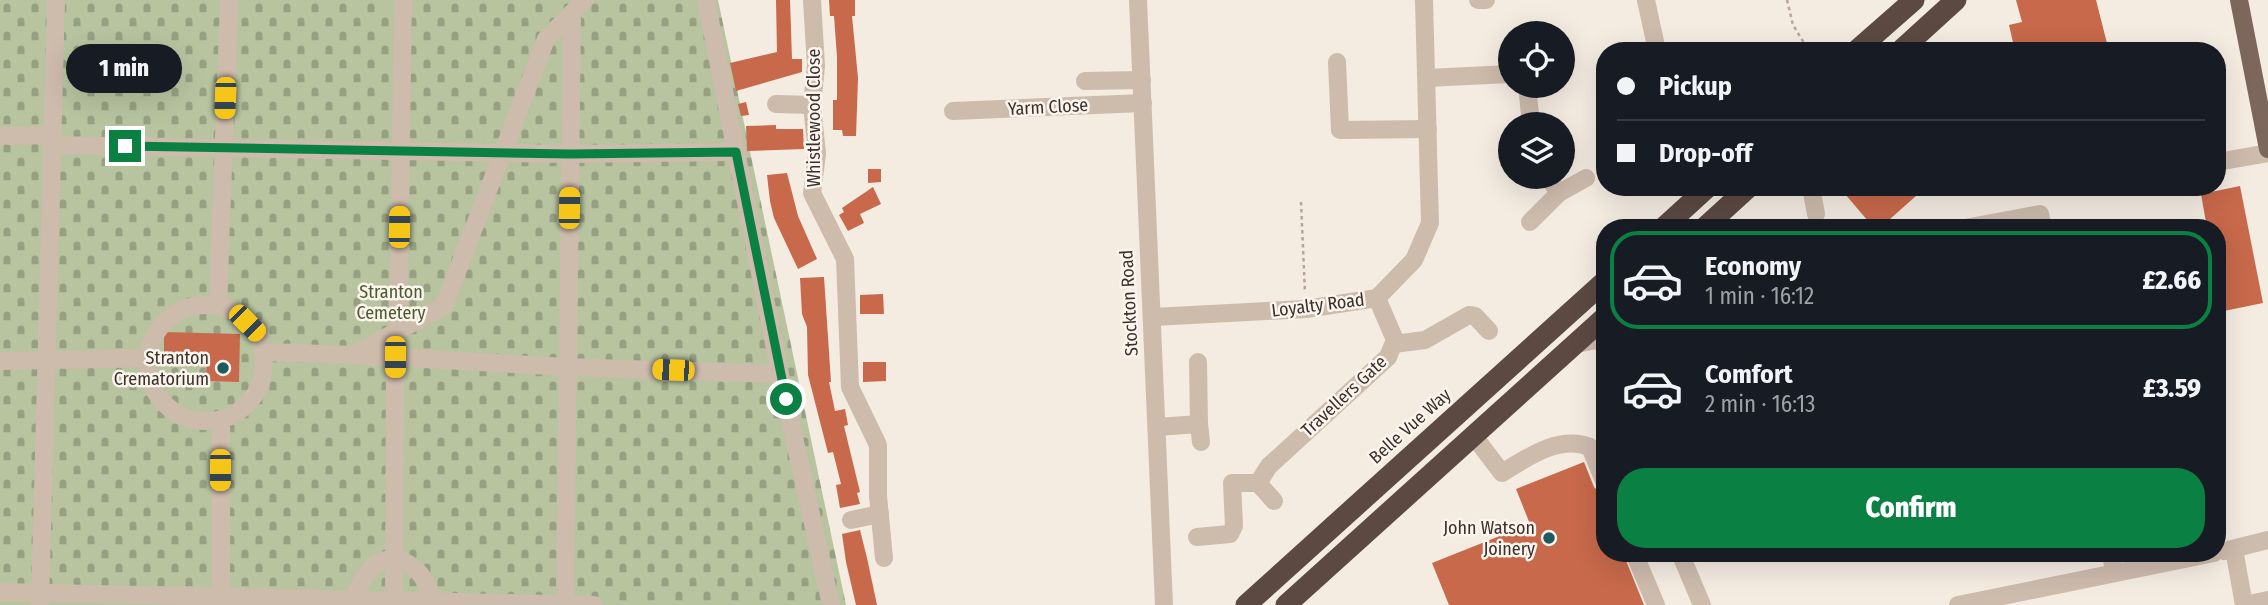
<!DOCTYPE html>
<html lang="en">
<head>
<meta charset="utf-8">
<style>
  body { margin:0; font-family:"Fira Sans Condensed",sans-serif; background:#20242c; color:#f1f3f6; height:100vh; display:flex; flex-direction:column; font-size:26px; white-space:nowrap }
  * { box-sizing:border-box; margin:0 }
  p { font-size:23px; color:#9ea1a6 }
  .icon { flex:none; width:38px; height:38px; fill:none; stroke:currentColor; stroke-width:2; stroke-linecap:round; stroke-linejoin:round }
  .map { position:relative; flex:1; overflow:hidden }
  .details { position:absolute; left:1596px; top:219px; width:630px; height:343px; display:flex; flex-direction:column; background:#171b24; border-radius:28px; box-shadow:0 7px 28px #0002 }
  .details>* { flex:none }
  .guide { position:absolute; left:1596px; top:42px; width:630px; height:154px; border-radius:28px; box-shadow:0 7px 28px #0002; display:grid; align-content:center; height:154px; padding:0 21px; background:#171b24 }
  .fabs { position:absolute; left:1498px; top:21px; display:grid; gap:14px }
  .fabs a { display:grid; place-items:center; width:77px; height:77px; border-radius:50%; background:#171b24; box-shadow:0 7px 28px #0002; font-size:35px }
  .end { position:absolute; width:32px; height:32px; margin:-16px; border:9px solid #0b8043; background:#fff; box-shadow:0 0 0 4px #fff }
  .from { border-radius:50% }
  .bubble { position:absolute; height:49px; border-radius:24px; background:#171b24; box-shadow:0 7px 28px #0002; font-size:23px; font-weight:800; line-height:49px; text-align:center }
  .car { position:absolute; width:21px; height:42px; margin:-21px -10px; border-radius:9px; box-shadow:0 0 5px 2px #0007; background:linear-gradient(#f5c518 24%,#345 0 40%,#f5c518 0 76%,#345 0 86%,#f5c518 0) }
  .guide b { display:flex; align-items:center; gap:24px; height:66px; font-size:26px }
  .guide b+b { border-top:2px solid #363941 }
  .guide i { width:18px; height:18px; background:#f1f3f6 }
  ul { padding:12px 0 0; list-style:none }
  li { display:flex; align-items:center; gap:21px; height:98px; margin:0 14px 10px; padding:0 7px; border:4px solid transparent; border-radius:28px }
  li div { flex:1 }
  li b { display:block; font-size:26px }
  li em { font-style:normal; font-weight:800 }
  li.current { border-color:#0b8043 }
  li>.icon { width:63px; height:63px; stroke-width:1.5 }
  .action { display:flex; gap:14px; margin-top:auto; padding:14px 21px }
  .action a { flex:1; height:80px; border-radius:28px; background:#0b8043; color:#fff; font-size:28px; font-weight:800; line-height:80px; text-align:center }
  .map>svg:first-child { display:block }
  .cemetery { fill:url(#cemetery-stones) }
  .building { fill:#c8694b }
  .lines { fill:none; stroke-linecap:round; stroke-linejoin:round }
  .path { stroke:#b9a596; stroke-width:2.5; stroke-dasharray:3.5 3.5; stroke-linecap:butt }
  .minor { stroke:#cdbbac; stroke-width:18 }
  .major { stroke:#7d675c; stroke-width:18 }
  .highway { stroke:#5c4a42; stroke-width:21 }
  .route { stroke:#0b8043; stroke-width:9 }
  .poi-dot { fill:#1f5a5e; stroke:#fbf5ee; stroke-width:2.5 }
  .labels { text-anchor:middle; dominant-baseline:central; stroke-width:5; stroke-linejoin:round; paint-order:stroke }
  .street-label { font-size:18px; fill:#3b302b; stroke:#fbf5ee }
  .park-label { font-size:18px; fill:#4a5a2e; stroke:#fbf5ee }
  .poi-label { font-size:18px; fill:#3b302b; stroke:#fbf5ee; text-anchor:end }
</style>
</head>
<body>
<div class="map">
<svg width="2268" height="605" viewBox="0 0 2268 605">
  <defs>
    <pattern id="cemetery-stones" width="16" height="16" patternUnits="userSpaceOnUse" patternTransform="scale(1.75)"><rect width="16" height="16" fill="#b8c4a0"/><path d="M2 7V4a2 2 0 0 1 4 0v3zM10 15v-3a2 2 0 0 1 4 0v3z" fill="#97a083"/></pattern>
  </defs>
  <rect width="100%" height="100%" fill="#f4ebe1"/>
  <polygon class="cemetery" points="0,0 718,0 846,605 0,605"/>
  <g class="building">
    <polygon points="776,0 790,0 792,59 802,59 802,72 736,91 730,63 777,52"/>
    <polygon points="829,0 855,0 855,16 852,16 858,78 856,136 843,136 842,130 833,130 833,100 837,100 837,57 834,16 830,16"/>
    <polygon points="2016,0 2096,0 2109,51 2015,51 2009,25 2022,22"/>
    <polygon points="746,102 749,115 741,116 738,104"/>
    <polygon points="776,125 776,129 803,129 804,149 747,151 746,126"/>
    <polygon points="868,169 881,169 881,182 868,183"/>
    <polygon points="787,173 798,216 817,259 798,269 774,218 770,201 767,175"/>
    <polygon points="2240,186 2263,303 2224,311 2217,278 2217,228 2207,228 2201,194"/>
    <polygon points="873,187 881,204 860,214 864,223 848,231 839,215 844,212 842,208"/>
    <polygon points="1839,187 1926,187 1880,228 1874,228"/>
    <polygon points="824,277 831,382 829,382 835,411 845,409 848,425 844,426 860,492 857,493 860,504 840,508 836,485 841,484 833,452 828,453 808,375 807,327 802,314 800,278"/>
    <polygon points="883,294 884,314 860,314 860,295"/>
    <polygon points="164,332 240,334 239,382 206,381 207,355 164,355"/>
    <polygon points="863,362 886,362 886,381 863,382"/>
    <polygon points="1584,462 1594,487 1605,498 1605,553 1623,553 1644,605 1449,605 1432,563 1530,524 1516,489"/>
    <polygon points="860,530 867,558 877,605 856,605 846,562 842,534"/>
  </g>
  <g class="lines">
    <g class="path">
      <polyline points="1787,0 1793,25 1809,51"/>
      <polyline points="1301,202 1305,293"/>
    </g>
    <g class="minor">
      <polyline points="706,0 780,374 831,605"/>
      <polyline points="812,0 816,66 812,105 817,154 812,193 845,259 850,387 878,445 878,496 884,558"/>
      <polyline points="1138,0 1164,605"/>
      <polyline points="1478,0 1486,0"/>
      <polyline points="1646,0 1657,51"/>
      <polyline points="1337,62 1340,130 1428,129"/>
      <polyline points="1427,78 1510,74"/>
      <polyline points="1085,81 1142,80"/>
      <polyline points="1527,86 1531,124"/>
      <polyline points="776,104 812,105"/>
      <polyline points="953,111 1143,103"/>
      <polyline points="0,136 51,135"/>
      <polyline points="51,145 570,154 736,152"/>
      <polyline points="2217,162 2268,153"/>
      <polyline points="1548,177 1559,193"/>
      <polyline points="1811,187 1816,214"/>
      <polyline points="1530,222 1559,193 1586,178"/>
      <polyline points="1965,228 2040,214 2043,228"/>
      <circle cx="206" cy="363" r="58"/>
      <polyline points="218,306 229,0"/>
      <polyline points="1153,317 1306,309 1377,298 1414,260 1430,223 1424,0"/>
      <polyline points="398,331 403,0"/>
      <polyline points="1394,344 1425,340 1469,315 1475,316 1489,331"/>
      <polyline points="1573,345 1595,340 1605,344"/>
      <polyline points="264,352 353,355 444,306 546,39 585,0"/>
      <polyline points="353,355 566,367 780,374"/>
      <polyline points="0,361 148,358"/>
      <polyline points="221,419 221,605"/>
      <polyline points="1199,424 1201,442"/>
      <polyline points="1157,427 1199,424 1198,362"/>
      <path d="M1473 435 1502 473C1528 457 1559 435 1590 447L1605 483"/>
      <polyline points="1258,483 1269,466 1388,357 1395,340 1377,298"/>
      <polyline points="851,520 880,514"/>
      <polyline points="1197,537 1230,534 1234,526 1232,483 1258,483 1274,501"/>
      <polyline points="2234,549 2244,605"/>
      <polyline points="2224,551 2268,540"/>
      <polyline points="1634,553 1656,605"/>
      <polyline points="1680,553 1702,605"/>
      <polyline points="2111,553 2114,573"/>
      <polyline points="0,592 594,605"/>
      <polyline points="40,605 56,0"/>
      <path d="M355 605 353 600C359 586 364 573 377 564 402 547 433 578 431 605"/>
      <polyline points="394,605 395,357"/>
      <polyline points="565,605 572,13"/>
      <polyline points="1958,605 2214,553"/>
      <polyline points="2245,605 2268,600"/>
    </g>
    <polyline class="major" points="2239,0 2268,149"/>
    <g class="highway">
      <polyline points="1856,51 1914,0"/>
      <polyline points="1900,51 1956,0"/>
      <polyline points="1663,228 1708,187"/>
      <polyline points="1704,228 1749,187"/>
      <polyline points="1246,605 1605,281"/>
      <polyline points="1286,605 1605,317"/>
    </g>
  </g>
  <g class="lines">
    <polyline class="route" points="125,146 570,154 736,152 786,399"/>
  </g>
  <g class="poi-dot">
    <circle cx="223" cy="368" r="7"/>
    <circle cx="1549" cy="538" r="7"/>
  </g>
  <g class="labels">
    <g class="street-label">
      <text transform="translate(1048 107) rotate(-3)">Yarm Close</text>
      <text transform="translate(814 118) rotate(-90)">Whistlewood Close</text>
      <text transform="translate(1129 303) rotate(-93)">Stockton Road</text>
      <text transform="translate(1318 305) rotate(-7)">Loyalty Road</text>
      <text transform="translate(1344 396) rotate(-43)">Travellers Gate</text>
      <text transform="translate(1410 426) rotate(-42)">Belle Vue Way</text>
    </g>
    <g class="park-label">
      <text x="391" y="292">Stranton<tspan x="391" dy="21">Cemetery</tspan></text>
    </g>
    <g class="poi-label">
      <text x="209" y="358">Stranton<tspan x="209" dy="21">Crematorium</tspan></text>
      <text x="1535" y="528">John Watson<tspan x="1535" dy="21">Joinery</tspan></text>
    </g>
  </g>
</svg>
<div class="fabs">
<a><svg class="icon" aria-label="locate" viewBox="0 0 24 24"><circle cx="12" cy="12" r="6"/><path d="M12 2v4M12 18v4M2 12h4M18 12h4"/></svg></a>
<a><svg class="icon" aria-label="layers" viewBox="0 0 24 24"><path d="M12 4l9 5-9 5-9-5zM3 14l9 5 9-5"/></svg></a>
</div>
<i class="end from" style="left:786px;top:399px"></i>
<i class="end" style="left:125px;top:146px"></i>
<div class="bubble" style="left:66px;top:44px;width:116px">1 min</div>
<i class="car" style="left:225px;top:98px;rotate:182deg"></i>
<i class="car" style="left:569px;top:208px;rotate:1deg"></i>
<i class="car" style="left:399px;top:227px;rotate:1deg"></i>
<i class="car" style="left:247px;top:323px;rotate:135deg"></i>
<i class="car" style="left:395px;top:357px;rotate:180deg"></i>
<i class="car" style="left:673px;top:370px;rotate:272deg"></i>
<i class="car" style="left:220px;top:470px;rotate:180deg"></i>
<div class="guide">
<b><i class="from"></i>Pickup</b>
<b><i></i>Drop-off</b>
</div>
<section class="details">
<ul>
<li class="current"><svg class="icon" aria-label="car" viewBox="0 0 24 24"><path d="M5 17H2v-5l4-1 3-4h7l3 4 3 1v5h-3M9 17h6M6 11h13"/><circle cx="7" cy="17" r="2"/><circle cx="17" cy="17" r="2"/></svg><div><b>Economy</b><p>1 min · 16:12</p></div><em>£2.66</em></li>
<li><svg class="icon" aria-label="car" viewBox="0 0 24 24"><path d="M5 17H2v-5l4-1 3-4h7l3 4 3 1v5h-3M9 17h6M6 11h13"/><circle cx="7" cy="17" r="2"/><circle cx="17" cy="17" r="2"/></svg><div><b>Comfort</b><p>2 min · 16:13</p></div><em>£3.59</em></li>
</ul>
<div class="action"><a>Confirm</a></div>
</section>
</div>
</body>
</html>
